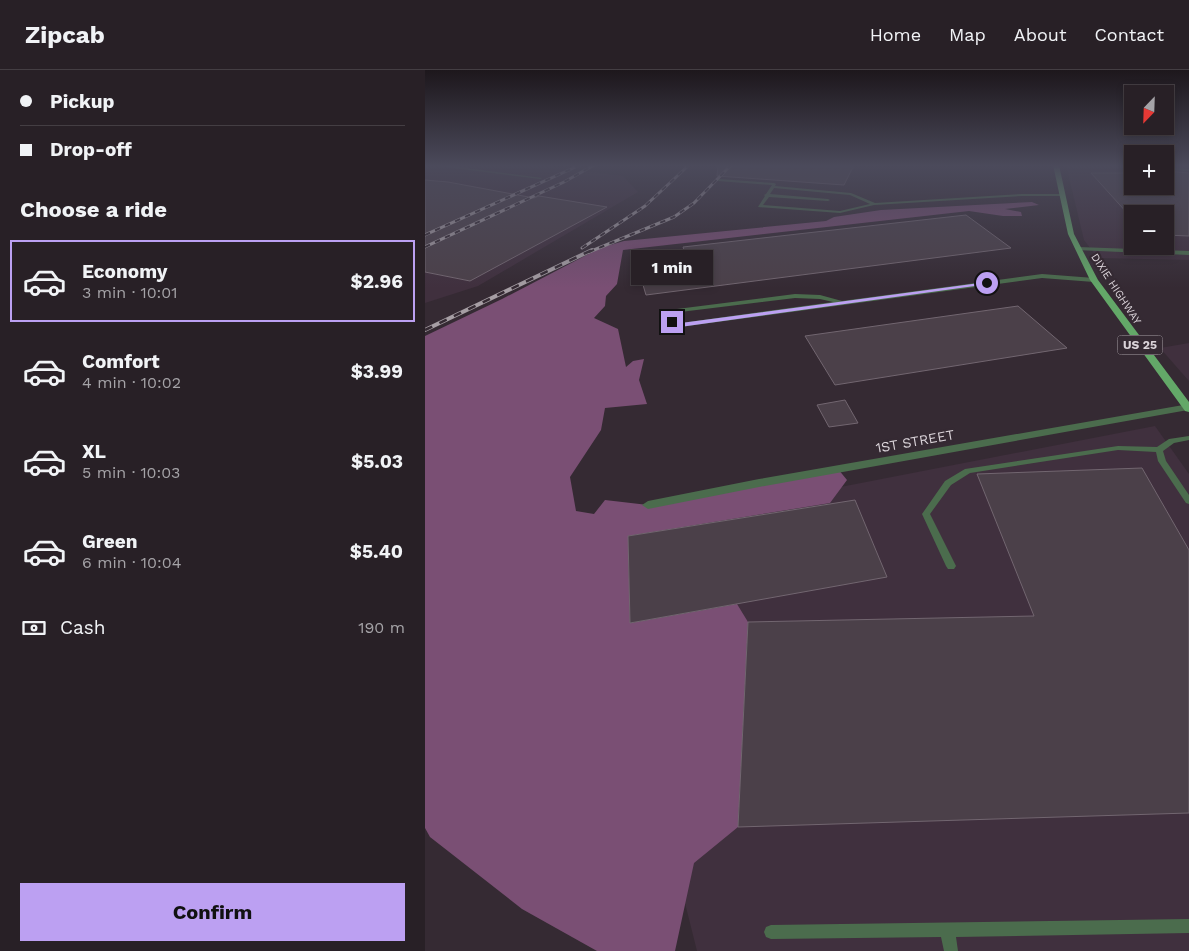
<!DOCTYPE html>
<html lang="en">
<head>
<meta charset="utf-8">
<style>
  body { margin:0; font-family:"Work Sans",sans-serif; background:#30282e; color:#f1f3f6; height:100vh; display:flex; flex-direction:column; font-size:19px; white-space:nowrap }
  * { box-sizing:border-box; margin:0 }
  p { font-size:16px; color:#a5a3a7 }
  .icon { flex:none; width:28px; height:28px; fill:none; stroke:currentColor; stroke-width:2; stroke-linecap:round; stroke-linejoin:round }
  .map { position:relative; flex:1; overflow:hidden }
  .drawer { display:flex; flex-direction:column; background:#282026; width:425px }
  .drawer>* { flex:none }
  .banner { display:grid; align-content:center; height:110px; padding:0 20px; background:#282026 }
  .needle { width:32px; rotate:203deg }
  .controls { position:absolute; left:699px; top:15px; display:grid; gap:10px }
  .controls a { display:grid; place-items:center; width:50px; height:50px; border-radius:0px; background:#282026; box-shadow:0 2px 8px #0003,0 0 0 1px #443e43; font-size:25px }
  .end { position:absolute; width:22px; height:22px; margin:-11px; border:6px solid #bca0f2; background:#111; box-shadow:0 0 0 2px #111 }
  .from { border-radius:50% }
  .bubble { position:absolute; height:35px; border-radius:0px; background:#282026; box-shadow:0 2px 8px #0003,0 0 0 1px #443e43; font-size:16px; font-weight:700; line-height:35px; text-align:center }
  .banner b { display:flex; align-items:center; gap:18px; height:48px; font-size:19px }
  .banner b+b { border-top:1px solid #443e43 }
  .banner i { width:12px; height:12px; background:#f1f3f6 }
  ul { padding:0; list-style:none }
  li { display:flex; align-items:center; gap:15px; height:82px; margin:0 10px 8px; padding:0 10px; border:2px solid transparent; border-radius:0px }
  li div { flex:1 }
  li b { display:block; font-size:19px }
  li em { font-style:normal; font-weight:700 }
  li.on { border-color:#bca0f2 }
  li>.icon { width:45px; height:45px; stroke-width:1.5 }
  h2 { padding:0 20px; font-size:22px; line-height:60px }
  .pay { display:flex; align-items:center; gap:12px; height:55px; padding:0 20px; font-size:19px }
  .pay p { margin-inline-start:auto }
  .cta { display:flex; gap:10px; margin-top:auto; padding:10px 20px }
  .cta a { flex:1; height:58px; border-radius:0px; background:#bca0f2; color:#111; font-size:20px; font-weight:700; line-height:58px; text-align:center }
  header { display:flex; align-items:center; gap:30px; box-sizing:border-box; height:70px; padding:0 25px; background:#282026; border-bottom:1px solid #443e43 }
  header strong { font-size:24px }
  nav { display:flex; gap:28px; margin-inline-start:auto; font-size:18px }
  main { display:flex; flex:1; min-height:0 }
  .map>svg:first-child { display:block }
  .built { fill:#40303e; fill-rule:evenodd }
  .forest { fill:#7a4f74 }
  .building { fill:#4b4049; stroke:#726670 }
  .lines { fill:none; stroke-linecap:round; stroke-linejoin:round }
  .lane { fill:#4b6c4d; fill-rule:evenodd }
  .street { fill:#4b6c4d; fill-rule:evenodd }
  .primary { fill:#63a868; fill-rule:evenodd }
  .rail-far1-casing { stroke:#a69ea4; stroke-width:3 }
  .rail-casing { stroke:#a69ea4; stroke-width:4 }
  .rail-far1 { stroke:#352a33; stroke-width:2; stroke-dasharray:5.5; stroke-linecap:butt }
  .rail { stroke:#352a33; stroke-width:2.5; stroke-dasharray:8; stroke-linecap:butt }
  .route { fill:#bca0f2 }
  .labels { text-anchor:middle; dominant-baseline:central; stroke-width:4.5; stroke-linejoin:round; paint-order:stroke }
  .far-street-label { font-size:11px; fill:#dad3d9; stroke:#352a33 }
  .shield { fill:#352a33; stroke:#a8a0a7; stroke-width:1 }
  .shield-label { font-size:12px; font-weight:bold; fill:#dad3d9 }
  .street-label { font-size:14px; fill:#dad3d9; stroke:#352a33 }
</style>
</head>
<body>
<header>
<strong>Zipcab</strong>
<nav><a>Home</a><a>Map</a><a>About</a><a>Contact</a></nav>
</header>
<main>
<section class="drawer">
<div class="banner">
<b><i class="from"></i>Pickup</b>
<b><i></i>Drop-off</b>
</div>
<h2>Choose a ride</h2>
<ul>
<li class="on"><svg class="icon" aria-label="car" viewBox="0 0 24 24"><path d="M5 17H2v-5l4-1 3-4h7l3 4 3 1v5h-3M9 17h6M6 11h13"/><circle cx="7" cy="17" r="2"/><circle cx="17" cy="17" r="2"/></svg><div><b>Economy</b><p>3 min · 10:01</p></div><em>$2.96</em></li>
<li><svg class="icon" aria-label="car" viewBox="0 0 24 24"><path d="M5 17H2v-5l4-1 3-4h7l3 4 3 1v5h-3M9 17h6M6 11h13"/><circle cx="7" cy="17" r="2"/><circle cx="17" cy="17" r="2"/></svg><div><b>Comfort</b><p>4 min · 10:02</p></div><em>$3.99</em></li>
<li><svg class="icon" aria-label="car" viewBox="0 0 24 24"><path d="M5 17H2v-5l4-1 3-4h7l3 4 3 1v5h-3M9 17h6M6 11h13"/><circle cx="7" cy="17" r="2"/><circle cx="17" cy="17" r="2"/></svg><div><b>XL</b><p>5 min · 10:03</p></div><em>$5.03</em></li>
<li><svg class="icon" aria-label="car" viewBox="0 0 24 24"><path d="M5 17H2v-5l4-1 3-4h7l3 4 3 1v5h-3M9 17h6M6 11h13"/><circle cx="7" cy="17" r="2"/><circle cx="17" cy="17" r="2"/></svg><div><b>Green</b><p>6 min · 10:04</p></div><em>$5.40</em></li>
</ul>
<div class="pay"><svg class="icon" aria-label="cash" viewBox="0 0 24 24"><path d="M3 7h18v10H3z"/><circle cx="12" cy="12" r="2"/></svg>Cash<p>190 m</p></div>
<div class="cta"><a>Confirm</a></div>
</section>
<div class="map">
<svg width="764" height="881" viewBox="0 0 764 881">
  <rect width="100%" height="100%" fill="#352a33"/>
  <g class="built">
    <polygon points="0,95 131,95 126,97 198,106 213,122 53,216 0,233"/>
    <path d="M641 95H707L708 116H740V95H764V190L673 188 659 170ZM708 144H740V176H708Z"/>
    <polygon points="764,273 764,311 735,278"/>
    <polygon points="730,356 764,404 764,881 272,881 168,465"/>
  </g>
  <polygon class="forest" points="607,132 614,135 580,139 596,142 597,146 578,146 544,141 198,180 192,214 181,226 180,236 169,248 193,259 201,297 208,291 219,289 214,310 222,334 180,338 176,360 145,407 151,441 169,444 180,430 223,435 413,399 422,410 405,433 203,466 205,553 312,534 323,552 313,757 269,793 250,881 172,881 97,839 5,767 0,758 0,266 77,229 175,178 199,171 401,151 409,147 456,140"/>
  <g class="building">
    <polygon points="293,95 429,95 419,115 292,106"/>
    <polygon points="740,101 764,103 764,166 740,165 740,144 703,144 666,103 708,103 708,116 740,116"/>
    <polygon points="0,110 23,112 109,128 114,126 182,137 45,211 0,202"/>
    <polygon points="541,145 586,178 221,225 210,188 260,182 258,177"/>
    <polygon points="593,236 642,278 410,315 380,266"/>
    <polygon points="420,330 433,353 404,357 392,335"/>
    <polygon points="717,398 764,480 764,743 313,757 323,552 609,546 552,404"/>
    <polygon points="430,430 462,507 205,553 203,466"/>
  </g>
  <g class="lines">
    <g class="lane">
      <polygon points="5,95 18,95 117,108 115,109"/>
      <polygon points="692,95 708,95 708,97 694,96"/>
      <polygon points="740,97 764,99 764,101 740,99"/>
      <path d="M294 109 349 113 351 114 350 116 426 123 450 133 597 124H637L639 125 637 126H597L449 135 415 143 333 137 340 126 339 125 341 124 347 115 293 111ZM349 118 425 125 445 134 415 141 338 135 344 127 403 131 405 130 403 129 345 124Z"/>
      <polygon points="653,177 764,181 764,185 651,180 651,178"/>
      <path d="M617 204 669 208 672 210 669 212 617 208 255 257 245 253 241 242 244 240 370 224 395 225 417 231ZM370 228 395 229 408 232 256 253 250 251 247 243Z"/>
      <polygon points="764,366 764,370 749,373 738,381 741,391 764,425 764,434 761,433 733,391 731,382 693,380 545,403 526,415 505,444 531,496 529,499 523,499 521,496 497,444 520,411 540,399 693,376 732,377 744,369"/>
      <polygon points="764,849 764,863 531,867 533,881 519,881 516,867 346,869 341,867 339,862 341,857 346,855"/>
    </g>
    <polygon class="street" points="764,334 763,340 334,417 223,439 217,435 223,431 334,409"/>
    <polygon class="primary" points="628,95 634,95 649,164 673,210 764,332 764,342 760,341 665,210 643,164"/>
    <g class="rail-far1-casing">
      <g id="rail-far1">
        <polyline points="0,165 155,95"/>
        <polyline points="0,177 139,112 169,95"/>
        <polyline points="157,178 220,136 264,95"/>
        <polyline points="164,182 249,147 269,133 306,95"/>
      </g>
    </g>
    <g class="rail-casing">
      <polyline id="rail" points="0,260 167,180"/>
    </g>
    <use href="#rail-far1" class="rail-far1"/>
    <use href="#rail" class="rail"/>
  </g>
  <linearGradient id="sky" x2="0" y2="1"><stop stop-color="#1d171c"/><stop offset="0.44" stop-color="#4b4a5b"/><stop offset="1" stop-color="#4b4a5b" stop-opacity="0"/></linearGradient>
  <rect width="764" height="218" fill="url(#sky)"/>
  <polygon class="route" points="562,212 564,214 255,257 244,252 247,250 256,253"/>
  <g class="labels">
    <g class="far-street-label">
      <text transform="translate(691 219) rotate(57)">DIXIE HIGHWAY</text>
    </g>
    <rect class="shield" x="692.5" y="265.5" width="45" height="19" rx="4"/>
    <g class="shield-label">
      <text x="715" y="275">US 25</text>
    </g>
    <g class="street-label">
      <text transform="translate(490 371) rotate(-10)">1ST STREET</text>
    </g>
  </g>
</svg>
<div class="controls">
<a><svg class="needle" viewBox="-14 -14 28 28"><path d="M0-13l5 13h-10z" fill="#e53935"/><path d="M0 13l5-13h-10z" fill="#a5a3a7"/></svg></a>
<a>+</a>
<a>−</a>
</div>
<i class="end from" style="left:562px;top:213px"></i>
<i class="end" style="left:247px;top:252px"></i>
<div class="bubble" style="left:206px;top:180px;width:82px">1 min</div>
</div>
</main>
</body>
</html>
